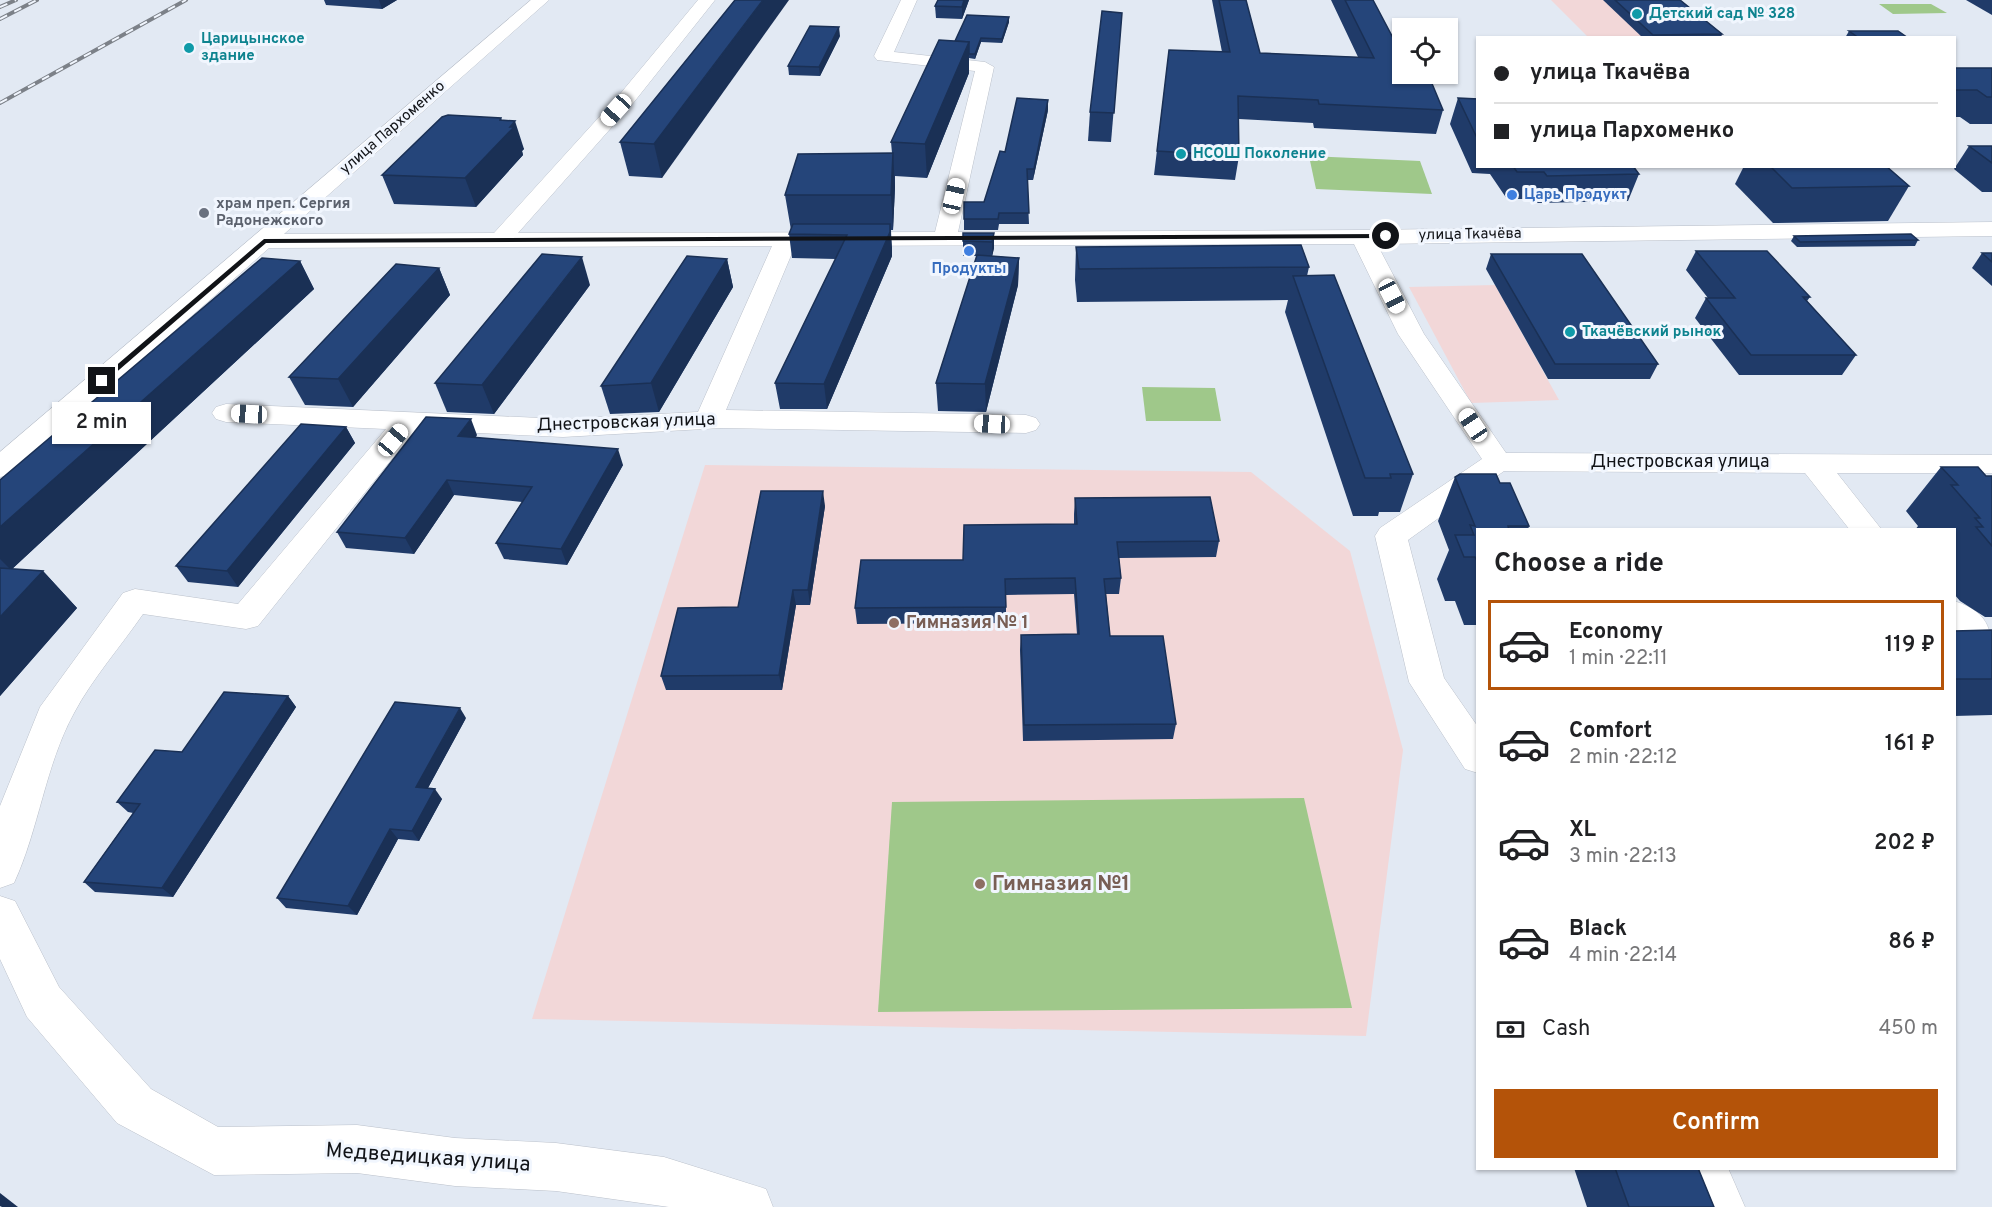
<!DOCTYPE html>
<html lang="en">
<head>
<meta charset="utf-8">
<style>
  body { margin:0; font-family:Overpass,sans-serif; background:#f2f2f2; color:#202124; height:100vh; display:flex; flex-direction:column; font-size:22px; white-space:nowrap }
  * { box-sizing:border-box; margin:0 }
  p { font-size:20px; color:#757577 }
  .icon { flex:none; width:33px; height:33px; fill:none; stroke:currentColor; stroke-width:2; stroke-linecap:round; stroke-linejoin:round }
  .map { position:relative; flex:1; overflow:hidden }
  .drawer { position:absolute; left:1476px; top:528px; width:480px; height:642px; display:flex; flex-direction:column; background:#fff; border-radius:0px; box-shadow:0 2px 4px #0004 }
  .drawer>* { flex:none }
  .guide { position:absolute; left:1476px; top:36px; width:480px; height:132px; border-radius:0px; box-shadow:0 2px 4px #0004; display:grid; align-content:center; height:132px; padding:0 18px; background:#fff }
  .controls { position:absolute; left:1392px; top:18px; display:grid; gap:12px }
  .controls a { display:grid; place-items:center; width:66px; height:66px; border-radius:0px; background:#fff; box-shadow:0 2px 4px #0004; font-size:30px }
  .end { position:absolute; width:27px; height:27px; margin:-14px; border:8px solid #111317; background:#fff; box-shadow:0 0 0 3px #fff }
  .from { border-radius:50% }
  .bubble { position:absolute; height:42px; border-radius:0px; background:#fff; box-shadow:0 2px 4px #0004; font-size:20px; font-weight:600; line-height:42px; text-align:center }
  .car { position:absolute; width:18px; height:36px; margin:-18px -9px; border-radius:8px; box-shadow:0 0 4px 2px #0007; background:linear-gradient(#fff 24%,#345 0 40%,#fff 0 76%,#345 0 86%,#fff 0) }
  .guide b { display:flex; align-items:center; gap:21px; height:57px; font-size:22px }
  .guide b+b { border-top:2px solid #e0e0e0 }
  .guide i { width:15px; height:15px; background:#202124 }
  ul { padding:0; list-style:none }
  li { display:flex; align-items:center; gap:18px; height:90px; margin:0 12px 9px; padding:0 6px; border:3px solid transparent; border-radius:0px }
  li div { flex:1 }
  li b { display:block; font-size:22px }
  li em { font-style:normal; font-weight:600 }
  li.active { border-color:#b45309 }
  li>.icon { width:54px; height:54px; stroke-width:1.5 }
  h2 { padding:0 18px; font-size:27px; line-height:72px }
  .pay { display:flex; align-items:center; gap:15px; height:66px; padding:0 18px; font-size:22px }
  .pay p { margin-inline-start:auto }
  .button { display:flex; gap:12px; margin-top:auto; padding:12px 18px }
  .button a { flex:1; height:69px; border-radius:0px; background:#b45309; color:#fff; font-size:24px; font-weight:600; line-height:69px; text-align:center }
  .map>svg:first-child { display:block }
  .commercial { fill:#f2d7d8 }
  .green { fill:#9fc88a }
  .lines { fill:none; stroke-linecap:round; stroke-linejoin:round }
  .minor-casing { stroke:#bbc1cb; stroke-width:1 }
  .minor { fill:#fff; fill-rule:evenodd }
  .rail-casing { stroke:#7c8188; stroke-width:4 }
  .rail { stroke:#f1f6fe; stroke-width:2; stroke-dasharray:8; stroke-linecap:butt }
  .wall { fill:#203b69 }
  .shaded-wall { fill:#1a3055 }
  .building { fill:#25457a; stroke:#1a3055; stroke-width:1.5 }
  .route { fill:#111317 }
  .culture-dot { fill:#0f9aa8; stroke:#f1f6fe; stroke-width:2 }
  .shop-dot { fill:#3f7fe0; stroke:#f1f6fe; stroke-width:2 }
  .worship-dot { fill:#6b7280; stroke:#f1f6fe; stroke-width:2 }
  .education-dot { fill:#8d6e63; stroke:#f1f6fe; stroke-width:2 }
  .labels { text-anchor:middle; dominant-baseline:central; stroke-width:6; stroke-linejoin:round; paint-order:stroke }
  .far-culture-label { font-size:15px; font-weight:bold; fill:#0d838f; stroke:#f1f6fe; text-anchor:start }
  .far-street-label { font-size:15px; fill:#111317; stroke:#f1f6fe }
  .far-shop-label { font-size:15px; font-weight:bold; fill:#366cbe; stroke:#f1f6fe; text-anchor:start }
  .far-worship-label { font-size:15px; font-weight:bold; fill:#5b616d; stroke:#f1f6fe; text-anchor:start }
  .street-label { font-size:18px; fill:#111317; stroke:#f1f6fe }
  .education-label { font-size:18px; font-weight:bold; fill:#785e54; stroke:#f1f6fe; text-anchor:start }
  .near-education-label { font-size:21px; font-weight:bold; fill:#785e54; stroke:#f1f6fe; text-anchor:start }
  .near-street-label { font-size:21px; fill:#111317; stroke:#f1f6fe }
</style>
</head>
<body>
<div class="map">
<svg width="1992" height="1207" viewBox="0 0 1992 1207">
  <rect width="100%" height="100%" fill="#e2e9f3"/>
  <g class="commercial">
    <polygon points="1551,0 1679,0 1724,37 1588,37"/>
    <polygon points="1495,285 1559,400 1471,403 1409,287"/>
    <polygon points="705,465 1251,472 1350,551 1403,750 1366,1036 532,1019"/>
  </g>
  <g class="green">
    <polygon points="1879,4 1931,4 1947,13 1893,14"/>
    <polygon points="1309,156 1420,161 1432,194 1316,189"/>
    <polygon points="1142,387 1215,388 1221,421 1146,421"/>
    <polygon points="1304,798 1352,1008 878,1012 892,802"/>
  </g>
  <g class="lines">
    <g class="minor-casing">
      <g id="minor">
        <path d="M531 0H549L284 234 494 233 620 94 698 0H715L634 102 518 233 935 232 975 71 877 60 874 56 901 0H917L894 52 985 62 994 67 958 232 1362 230 1992 222V236L1377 244 1424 334 1506 453 1992 455V473H1837L1882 530H1850L1805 473 1504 471 1408 540 1444 678 1478 727V773L1465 769 1409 682 1375 536 1380 528 1482 459 1398 334 1354 244 795 246 726 410 1026 415 1036 418 1040 424 1036 430 1026 433 721 428 563 437 415 430 258 626 246 629 143 614C121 646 92 679 74 713 45 766 39 829 14 883L0 888V806L40 707 123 593 135 589 238 604 386 429 226 422 216 419 212 413 216 407 226 404 563 419 698 412 772 246 269 248 10 475 0 477V452Z"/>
        <path d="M1954 601C1992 613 1992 632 1992 667L1980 663 1954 631Z"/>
        <polygon points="0,896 15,901 59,987 151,1089 218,1127 357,1125 455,1138 556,1143 664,1157 766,1189 773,1207 669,1207 556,1191 455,1186 357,1173 214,1175 117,1123 27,1017 0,959"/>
        <polygon points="1679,1168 1728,1168 1745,1207 1695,1207"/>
      </g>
    </g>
    <use href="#minor" class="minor"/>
    <g class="rail-casing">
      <g id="rail">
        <polyline points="0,7 16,0"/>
        <polyline points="0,19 37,0"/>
        <polyline points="0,103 186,0"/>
      </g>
    </g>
    <use href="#rail" class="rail"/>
  </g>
  <g class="wall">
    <polygon points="324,0 397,0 382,9 326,5"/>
    <polygon points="735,0 662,178 629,176 620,142"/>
    <polygon points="938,0 969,0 962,19 936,18 935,6"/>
    <polygon points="1212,0 1246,0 1260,53 1358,57 1331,0 1373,0 1402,74 1443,110 1436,134 1314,128 1313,123 1239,119 1239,156 1235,180 1154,175 1169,50 1222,52"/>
    <polygon points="1603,0 1680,0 1722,34 1721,38 1643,38"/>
    <polygon points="1966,0 1992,0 1992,15"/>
    <polygon points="1122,13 1111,142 1088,141 1090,112"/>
    <polygon points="1009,17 1009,22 1002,43 981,42 975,59 969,58 969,73 927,178 895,176 895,187 893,230 891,230 892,256 827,409 780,409 775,383 836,259 792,258 789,234 791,230 785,195 892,153 891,142 955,41"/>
    <polygon points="1849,31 1908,38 1845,38"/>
    <polygon points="840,36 820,76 789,75 788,66"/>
    <polygon points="1954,68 1992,68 1992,124 1970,124 1960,117 1954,117"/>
    <polygon points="1458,98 1478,99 1478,166 1633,166 1639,174 1628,201 1537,203 1534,199 1507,199 1490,174 1472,173 1450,124"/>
    <polygon points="1048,110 1033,180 1027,180 1029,224 999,224 998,230 964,230 964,219 984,202 1005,152"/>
    <polygon points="502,120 524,149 522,151 523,155 476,207 394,204 382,175"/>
    <polygon points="1969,146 1992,146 1992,192 1982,192 1954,169"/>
    <polygon points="1744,166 1886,166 1909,186 1888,221 1773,223 1735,184"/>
    <polygon points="963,233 994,233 994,248 992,256 1019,258 1018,285 986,412 938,411 936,383 977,256 963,256"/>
    <polygon points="1794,236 1918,240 1915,246 1797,247 1791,241"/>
    <polygon points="1076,247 1309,267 1307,276 1413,474 1400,512 1379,512 1378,516 1353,516 1285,312 1288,300 1077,302 1075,280"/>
    <polygon points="1696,251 1810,297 1807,301 1856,355 1842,375 1739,375 1695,318 1706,298 1708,298 1686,270"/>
    <polygon points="1982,253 1992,253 1992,286 1972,268"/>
    <polygon points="1491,254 1658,364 1650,379 1548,379 1486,269"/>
    <polygon points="727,259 733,287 659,412 610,414 601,386"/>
    <polygon points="300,261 314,289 12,569 43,571 77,608 0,696 0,480"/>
    <polygon points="439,268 450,295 353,407 305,405 289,377"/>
    <polygon points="590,285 494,414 447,412 435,383"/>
    <polygon points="346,427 355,443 238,587 188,582 176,566"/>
    <polygon points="477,435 476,437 623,465 567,565 504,559 496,543 522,502 454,495 414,554 346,548 337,532"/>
    <polygon points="1941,467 1986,476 1992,476 1992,617 1985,617 1960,601 1954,594 1954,530 1915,530 1918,526 1906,511"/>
    <polygon points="1455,477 1500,483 1529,526 1528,530 1478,530 1478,625 1464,625 1455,601 1445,601 1437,579 1449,550 1438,521"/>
    <polygon points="1075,498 1219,541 1216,557 1119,558 1121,578 1119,594 1106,594 1110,636 1176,724 1173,739 1023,741 1020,650 1021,635 1077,634 1074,594 1006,595 1006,623 857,624 855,608 963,560 1074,524 1074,514"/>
    <polygon points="825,506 810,605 796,605 782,690 666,690 661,676 738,607"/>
    <polygon points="1954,631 1992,679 1992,715 1954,716"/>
    <polygon points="288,696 296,707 173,897 95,892 84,882 133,813 128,812 117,802 182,752"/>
    <polygon points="466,718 428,788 442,799 419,841 398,839 357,915 286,908 277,898"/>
    <polygon points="1574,1168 1698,1168 1714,1207 1587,1207"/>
  </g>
  <g class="shaded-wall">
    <polygon points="379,0 397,0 382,9"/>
    <polygon points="763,0 789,0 662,178 654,144"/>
    <polygon points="964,0 969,0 962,19 962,7"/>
    <polygon points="1009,17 1009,22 1002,43 1002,39"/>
    <polygon points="839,27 840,36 820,76 819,67"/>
    <polygon points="981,38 981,42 975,59 975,54"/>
    <polygon points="969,42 969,73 927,178 925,144"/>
    <polygon points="1048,100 1048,110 1033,180 1034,169"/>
    <polygon points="501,118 507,135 510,127 515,121 524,149 522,151 523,155 476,207 465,178"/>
    <polygon points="893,153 895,187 893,230 891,195"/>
    <polygon points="890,224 892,248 892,256 827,409 824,384"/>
    <polygon points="994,233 994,248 992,257 992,242"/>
    <polygon points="582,257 590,285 494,414 482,385"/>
    <polygon points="1019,258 1018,285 986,412 985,384"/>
    <polygon points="727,259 733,287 659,412 651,383"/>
    <polygon points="300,261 314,289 11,570 0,559 0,527"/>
    <polygon points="439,268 450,295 353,407 338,379"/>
    <polygon points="471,419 477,435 465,451 458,436"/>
    <polygon points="346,427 355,443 238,587 227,571"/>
    <polygon points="618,449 623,465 567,565 561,549"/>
    <polygon points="447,480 454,495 414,554 405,538"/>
    <polygon points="823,491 825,506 810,605 808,590"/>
    <polygon points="43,571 77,608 0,696 0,617"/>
    <polygon points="793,590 796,605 782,690 779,675"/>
    <polygon points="288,696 296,707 173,897 162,888"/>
    <polygon points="460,708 466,718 423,797 416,787"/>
    <polygon points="435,789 442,799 419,841 412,831"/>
    <polygon points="390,829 398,839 357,915 348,906"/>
    <polygon points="0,1193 18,1207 2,1207 0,1206"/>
  </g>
  <g class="building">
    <polygon points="735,0 763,0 654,144 620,142"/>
    <polygon points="938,0 964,0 962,7 935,6"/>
    <polygon points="1219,0 1246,0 1260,53 1374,58 1345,0 1373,0 1402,55 1402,74 1428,74 1443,110 1319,104 1318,100 1238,96 1239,156 1157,151 1169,50 1230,52"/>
    <polygon points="1615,0 1680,0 1722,34 1653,35"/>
    <polygon points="1102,11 1122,13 1114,113 1090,112"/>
    <polygon points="967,15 1009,17 1002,39 981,38 975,54 969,54 969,42 955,41"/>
    <polygon points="810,26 839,27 819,67 788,66"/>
    <polygon points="1849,31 1898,31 1908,38 1859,38"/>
    <polygon points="939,40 969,42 925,144 891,142"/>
    <polygon points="1954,68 1992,68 1992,97 1987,97 1977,90 1954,90"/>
    <polygon points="1017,98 1048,100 1034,169 1027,169 1029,213 999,213 998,219 964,219 964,202 984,202 1000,151 1005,152"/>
    <polygon points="1458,98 1478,99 1478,140"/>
    <polygon points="448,115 501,118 500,120 515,121 510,127 514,127 465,178 382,175 442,117"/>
    <polygon points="1969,146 1992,146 1992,163"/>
    <polygon points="893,153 891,195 785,195 798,154"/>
    <polygon points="1513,166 1633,166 1639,174 1547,176 1544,172 1517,172"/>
    <polygon points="1770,166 1886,166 1909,186 1792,188"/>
    <polygon points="793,224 890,224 890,232 824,384 775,383 847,235 789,234"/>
    <polygon points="963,233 994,233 992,242 963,241"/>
    <polygon points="1911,234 1918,240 1800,242 1794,236"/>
    <polygon points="1301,245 1309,267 1079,269 1076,247"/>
    <polygon points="1696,251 1767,251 1810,297 1803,297 1856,355 1751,355 1706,298 1735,298"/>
    <polygon points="1982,253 1992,253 1992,262"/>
    <polygon points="542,254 582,257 482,385 435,383"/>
    <polygon points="1491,254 1582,254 1658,364 1555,364"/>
    <polygon points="977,255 1019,258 985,384 936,383"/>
    <polygon points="687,256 727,259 651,383 601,386"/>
    <polygon points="262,258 300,261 0,527 0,480"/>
    <polygon points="396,264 439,268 338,379 289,377"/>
    <polygon points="1334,275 1413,474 1390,474 1391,478 1365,478 1293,276"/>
    <polygon points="426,417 471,419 458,436 618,449 561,549 496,543 532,487 447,480 405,538 337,532"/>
    <polygon points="301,424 346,427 227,571 176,566"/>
    <polygon points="1941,467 1978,467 1986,476 1992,476 1992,546 1976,527 1983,527 1975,518 1980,518 1951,485 1958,485"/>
    <polygon points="1460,474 1496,474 1500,483 1510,483 1529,526 1508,526 1509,530 1478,530 1478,563 1475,557 1464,557 1455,535 1474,535 1470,525 1475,526 1455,477"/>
    <polygon points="761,491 823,491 808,590 793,590 779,675 661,676 678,608 738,607"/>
    <polygon points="1210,497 1219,541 1117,542 1121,578 1104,579 1110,636 1163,636 1176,724 1024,725 1021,635 1079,634 1075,578 1005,579 1006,607 855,608 861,560 963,560 964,525 1077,524 1075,498"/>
    <polygon points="0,568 43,571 0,617"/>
    <polygon points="1992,630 1992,679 1954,679 1954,631"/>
    <polygon points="224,692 288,696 162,888 84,882 140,804 117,802 155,750 182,752"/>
    <polygon points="395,702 460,708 416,787 435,789 412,831 390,829 348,906 277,898"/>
    <polygon points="1615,1168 1698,1168 1714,1207 1629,1207"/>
  </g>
  <polygon class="route" points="1386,234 1388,238 266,243 105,382 98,381 264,239"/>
  <g class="culture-dot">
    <circle cx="1637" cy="14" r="6"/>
    <circle cx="189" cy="48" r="6"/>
    <circle cx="1181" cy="154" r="6"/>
    <circle cx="1570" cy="332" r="6"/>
  </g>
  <g class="shop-dot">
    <circle cx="1512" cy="195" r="6"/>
    <circle cx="969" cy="251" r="6"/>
  </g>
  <circle class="worship-dot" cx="204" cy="213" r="6"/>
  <g class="education-dot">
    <circle cx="894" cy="623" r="6"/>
    <circle cx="980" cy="884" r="6"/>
  </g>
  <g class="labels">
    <g class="far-culture-label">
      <text x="1649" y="14">Детский сад № 328</text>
      <text x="201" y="39">Царицынское<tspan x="201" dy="17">здание</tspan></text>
      <text x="1193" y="154">НСОШ Поколение</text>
      <text x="1582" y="332">Ткачёвский рынок</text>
    </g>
    <g class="far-street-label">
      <text transform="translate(393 128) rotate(-41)">улица Пархоменко</text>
      <text transform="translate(1470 235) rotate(-1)">улица Ткачёва</text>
    </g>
    <g class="far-shop-label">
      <text x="1524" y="195">Царь Продукт</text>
      <text x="969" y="269" text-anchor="middle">Продукты</text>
    </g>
    <g class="far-worship-label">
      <text x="216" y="204">храм преп. Сергия<tspan x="216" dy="17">Радонежского</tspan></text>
    </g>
    <g class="street-label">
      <text transform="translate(626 423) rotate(-2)">Днестровская улица</text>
      <text x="1680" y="462">Днестровская улица</text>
    </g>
    <g class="education-label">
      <text x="906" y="623">Гимназия № 1</text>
    </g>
    <g class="near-education-label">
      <text x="992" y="884">Гимназия №1</text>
    </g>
    <g class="near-street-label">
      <text transform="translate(428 1158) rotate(4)">Медведицкая улица</text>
    </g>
  </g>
</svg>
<div class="controls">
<a><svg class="icon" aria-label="locate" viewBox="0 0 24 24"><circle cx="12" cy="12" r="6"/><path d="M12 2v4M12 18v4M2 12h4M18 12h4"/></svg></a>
</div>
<i class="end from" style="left:1386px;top:236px"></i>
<i class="end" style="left:102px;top:381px"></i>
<div class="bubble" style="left:52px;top:402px;width:99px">2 min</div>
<i class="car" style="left:616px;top:110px;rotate:222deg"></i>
<i class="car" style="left:954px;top:196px;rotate:13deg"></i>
<i class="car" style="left:1392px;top:296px;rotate:153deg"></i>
<i class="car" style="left:249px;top:414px;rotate:273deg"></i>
<i class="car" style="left:992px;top:424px;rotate:273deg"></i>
<i class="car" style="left:1473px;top:425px;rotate:326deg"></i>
<i class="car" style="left:393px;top:440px;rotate:40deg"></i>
<div class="guide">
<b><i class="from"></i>улица Ткачёва</b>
<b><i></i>улица Пархоменко</b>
</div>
<section class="drawer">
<h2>Choose a ride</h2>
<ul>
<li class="active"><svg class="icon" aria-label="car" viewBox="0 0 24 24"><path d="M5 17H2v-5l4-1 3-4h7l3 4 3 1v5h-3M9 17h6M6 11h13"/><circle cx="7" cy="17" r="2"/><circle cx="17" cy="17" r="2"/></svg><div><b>Economy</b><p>1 min · 22:11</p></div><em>119 ₽</em></li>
<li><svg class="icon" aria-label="car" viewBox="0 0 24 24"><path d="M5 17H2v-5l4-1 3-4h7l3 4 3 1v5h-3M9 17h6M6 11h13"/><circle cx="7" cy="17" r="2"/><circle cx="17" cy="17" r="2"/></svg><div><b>Comfort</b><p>2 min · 22:12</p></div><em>161 ₽</em></li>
<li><svg class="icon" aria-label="car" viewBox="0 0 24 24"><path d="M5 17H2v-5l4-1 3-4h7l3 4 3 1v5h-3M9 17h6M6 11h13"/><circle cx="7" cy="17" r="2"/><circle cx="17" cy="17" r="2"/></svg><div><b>XL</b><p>3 min · 22:13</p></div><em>202 ₽</em></li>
<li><svg class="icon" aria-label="car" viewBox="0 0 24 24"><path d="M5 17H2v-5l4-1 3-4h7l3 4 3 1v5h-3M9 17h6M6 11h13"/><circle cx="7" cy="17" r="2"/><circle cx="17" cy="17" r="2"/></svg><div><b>Black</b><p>4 min · 22:14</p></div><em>86 ₽</em></li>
</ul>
<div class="pay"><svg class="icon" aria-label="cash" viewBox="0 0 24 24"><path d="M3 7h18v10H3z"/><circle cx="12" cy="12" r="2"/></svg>Cash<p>450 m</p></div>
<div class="button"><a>Confirm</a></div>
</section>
</div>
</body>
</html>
